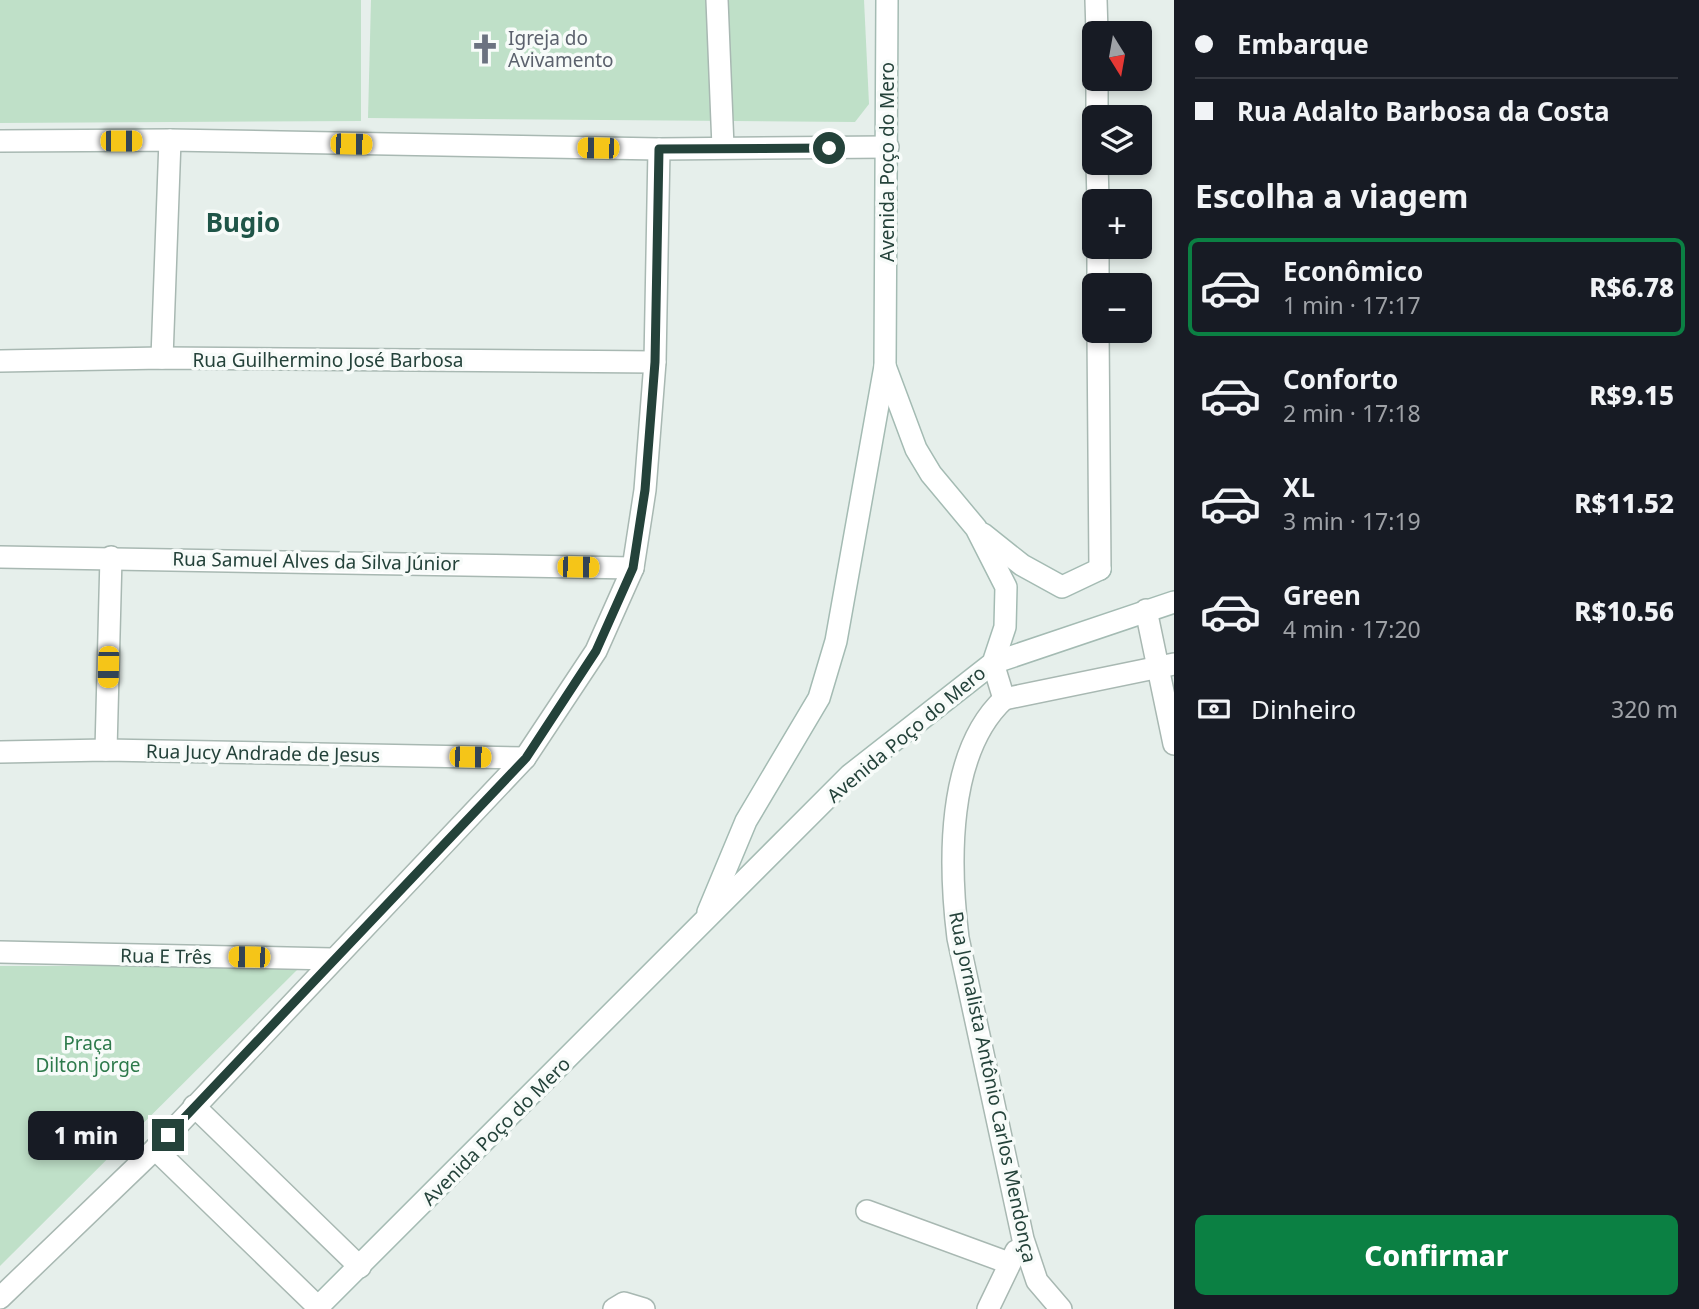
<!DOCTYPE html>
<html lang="pt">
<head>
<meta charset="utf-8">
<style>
  body { margin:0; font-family:"Noto Sans",sans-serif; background:#242831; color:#f1f3f6; height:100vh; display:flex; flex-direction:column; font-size:26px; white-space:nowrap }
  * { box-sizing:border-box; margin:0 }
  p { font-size:23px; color:#9ea1a6 }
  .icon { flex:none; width:38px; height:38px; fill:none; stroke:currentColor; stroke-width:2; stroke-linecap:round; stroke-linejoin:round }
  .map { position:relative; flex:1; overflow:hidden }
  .details { display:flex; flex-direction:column; background:#171b24; width:525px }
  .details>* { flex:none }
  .hud { display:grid; align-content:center; height:154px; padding:0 21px; background:#171b24 }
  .needle { width:46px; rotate:169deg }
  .buttons { position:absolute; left:1082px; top:21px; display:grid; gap:14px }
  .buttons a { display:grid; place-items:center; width:70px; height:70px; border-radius:10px; background:#171b24; box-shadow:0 4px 10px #0003; font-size:35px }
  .end { position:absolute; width:32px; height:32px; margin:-16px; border:9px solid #24423a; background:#fff; box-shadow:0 0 0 4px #fff }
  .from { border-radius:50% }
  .bubble { position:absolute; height:49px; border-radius:10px; background:#171b24; box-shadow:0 4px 10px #0003; font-size:23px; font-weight:800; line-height:49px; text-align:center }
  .car { position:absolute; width:21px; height:42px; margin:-21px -10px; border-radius:9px; box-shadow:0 0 5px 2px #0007; background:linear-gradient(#f5c518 24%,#345 0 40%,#f5c518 0 76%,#345 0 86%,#f5c518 0) }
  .hud b { display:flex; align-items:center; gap:24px; height:66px; font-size:26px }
  .hud b+b { border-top:2px solid #363941 }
  .hud i { width:18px; height:18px; background:#f1f3f6 }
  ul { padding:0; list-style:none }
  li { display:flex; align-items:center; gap:21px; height:98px; margin:0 14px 10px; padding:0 7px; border:4px solid transparent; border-radius:10px }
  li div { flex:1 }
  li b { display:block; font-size:26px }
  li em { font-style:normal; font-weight:800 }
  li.active { border-color:#0b8043 }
  li>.icon { width:63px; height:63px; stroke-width:1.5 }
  h2 { padding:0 21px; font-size:32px; line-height:84px }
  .pay { display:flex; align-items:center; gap:18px; height:77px; padding:0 21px; font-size:26px }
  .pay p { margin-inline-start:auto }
  .button { display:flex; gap:14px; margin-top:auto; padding:14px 21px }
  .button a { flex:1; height:80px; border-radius:10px; background:#0b8043; color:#fff; font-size:28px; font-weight:800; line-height:80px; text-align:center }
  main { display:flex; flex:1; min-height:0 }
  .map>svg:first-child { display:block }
  .green { fill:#bfe0c8 }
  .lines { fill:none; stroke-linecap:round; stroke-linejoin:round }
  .street-casing { stroke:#a8b8b2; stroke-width:24 }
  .secondary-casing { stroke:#a4bbb3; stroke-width:24 }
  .street { stroke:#fff; stroke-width:21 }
  .secondary { stroke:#fff; stroke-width:21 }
  .route { stroke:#24423a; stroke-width:9 }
  .labels { text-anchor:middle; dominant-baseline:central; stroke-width:7; stroke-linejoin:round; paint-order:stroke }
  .worship-label { font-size:19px; fill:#5b616d; stroke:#f7fbf9; text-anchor:start }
  .street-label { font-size:19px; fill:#24423a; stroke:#f7fbf9 }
  .park-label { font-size:19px; fill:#2d7a4b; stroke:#f7fbf9 }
  .district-label { font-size:26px; font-weight:bold; fill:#1f5548; stroke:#f7fbf9 }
</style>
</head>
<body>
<main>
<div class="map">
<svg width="1174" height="1309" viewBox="0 0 1174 1309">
  <rect width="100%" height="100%" fill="#e6efeb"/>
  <g class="green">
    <polygon points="0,0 361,0 361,121 0,123"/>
    <polygon points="371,0 864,0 869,104 855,122 368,118"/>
    <polygon points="0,966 301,966 0,1266"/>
  </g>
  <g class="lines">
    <g class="street-casing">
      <g id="street">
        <polyline points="717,0 723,147"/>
        <polyline points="1096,0 1097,33"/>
        <polyline points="1097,79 1097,117"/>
        <polyline points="0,141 170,140 659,149 888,147"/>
        <polyline points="1097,163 1098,201"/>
        <polyline points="1098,247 1098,285"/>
        <polyline points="1098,331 1100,569"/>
        <polyline points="162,358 170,140"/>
        <polyline points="0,361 162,358 655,362"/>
        <polyline points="0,557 633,568"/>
        <polyline points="1146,610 1174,744"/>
        <polyline points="993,663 1004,699"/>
        <path d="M1004 699C946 753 949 865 958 938L1023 1239 1037 1281 1061 1309"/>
        <polyline points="1004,699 1174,664"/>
        <polyline points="106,750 111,557"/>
        <polyline points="0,752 106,750 525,758"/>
        <polyline points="0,952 332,959"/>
        <polyline points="194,1106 360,1267"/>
        <polyline points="155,1149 318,1307"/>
        <polyline points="867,1211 1009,1263"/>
        <polyline points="0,1298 155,1149 525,758 596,651 633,568 645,490 655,362 659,149"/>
        <polyline points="614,1309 624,1303 644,1309"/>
        <polyline points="988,1309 1016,1251"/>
      </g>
    </g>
    <g class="secondary-casing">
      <g id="secondary">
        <polyline points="983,534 1022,565 1062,587 1100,569"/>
        <polyline points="993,663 1174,602"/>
        <polyline points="708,912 746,821 819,698 836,641 885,366 887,0"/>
        <polyline points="316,1309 850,775 993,663 1005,627 1006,587 976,528 931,474 916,449 885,366"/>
      </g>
    </g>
    <use href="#street" class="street"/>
    <use href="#secondary" class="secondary"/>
  </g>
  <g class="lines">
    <polyline class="route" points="168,1135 526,758 596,651 633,568 645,490 655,362 659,149 829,148"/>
  </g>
  <defs>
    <g id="church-bare" transform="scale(2.415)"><path d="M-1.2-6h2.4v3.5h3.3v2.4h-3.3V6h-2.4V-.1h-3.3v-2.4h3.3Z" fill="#6b7280" stroke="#f7fbf9" stroke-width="2.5" paint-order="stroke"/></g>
  </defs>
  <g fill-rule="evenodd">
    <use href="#church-bare" x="485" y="49"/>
  </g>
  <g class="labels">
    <g class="worship-label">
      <text x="508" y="38">Igreja do<tspan x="508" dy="22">Avivamento</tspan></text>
    </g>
    <g class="street-label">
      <text transform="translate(887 162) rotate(-90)">Avenida Poço do Mero</text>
      <text x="328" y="360">Rua Guilhermino José Barbosa</text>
      <text transform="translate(316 561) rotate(1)">Rua Samuel Alves da Silva Júnior</text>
      <text transform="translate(906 734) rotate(-40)">Avenida Poço do Mero</text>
      <text transform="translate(263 753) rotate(1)">Rua Jucy Andrade de Jesus</text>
      <text transform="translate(166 956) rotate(1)">Rua E Três</text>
      <text transform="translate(993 1087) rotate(78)">Rua Jornalista Antônio Carlos Mendonça</text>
      <text transform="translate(496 1131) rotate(-45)">Avenida Poço do Mero</text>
    </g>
    <g class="park-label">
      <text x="88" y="1043">Praça<tspan x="88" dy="22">Dilton jorge</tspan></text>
    </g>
    <g class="district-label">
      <text x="243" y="222">Bugio</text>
    </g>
  </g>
</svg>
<div class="buttons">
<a><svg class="needle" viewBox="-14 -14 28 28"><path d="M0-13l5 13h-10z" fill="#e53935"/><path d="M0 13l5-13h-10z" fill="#9ea1a6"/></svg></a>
<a><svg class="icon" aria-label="layers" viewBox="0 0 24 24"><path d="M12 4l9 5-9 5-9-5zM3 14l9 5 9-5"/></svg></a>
<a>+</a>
<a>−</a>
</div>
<i class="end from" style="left:829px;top:148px"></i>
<i class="end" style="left:168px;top:1135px"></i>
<div class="bubble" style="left:28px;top:1111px;width:116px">1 min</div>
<i class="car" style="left:121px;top:141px;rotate:90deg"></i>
<i class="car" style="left:351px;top:144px;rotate:91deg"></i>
<i class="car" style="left:598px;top:148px;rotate:271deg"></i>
<i class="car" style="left:578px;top:567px;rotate:91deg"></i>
<i class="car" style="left:108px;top:667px;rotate:181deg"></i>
<i class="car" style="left:470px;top:757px;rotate:91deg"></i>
<i class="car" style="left:249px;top:957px;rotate:271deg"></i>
</div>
<section class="details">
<div class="hud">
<b><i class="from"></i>Embarque</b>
<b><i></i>Rua Adalto Barbosa da Costa</b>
</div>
<h2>Escolha a viagem</h2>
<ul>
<li class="active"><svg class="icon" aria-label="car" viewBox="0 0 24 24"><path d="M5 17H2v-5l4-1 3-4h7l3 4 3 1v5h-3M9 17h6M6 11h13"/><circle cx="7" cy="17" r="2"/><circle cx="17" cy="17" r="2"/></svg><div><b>Econômico</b><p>1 min · 17:17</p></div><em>R$6.78</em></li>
<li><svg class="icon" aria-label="car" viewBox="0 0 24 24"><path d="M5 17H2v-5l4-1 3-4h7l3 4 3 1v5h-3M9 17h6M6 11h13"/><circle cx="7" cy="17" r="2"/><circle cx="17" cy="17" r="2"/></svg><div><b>Conforto</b><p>2 min · 17:18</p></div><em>R$9.15</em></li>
<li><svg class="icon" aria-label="car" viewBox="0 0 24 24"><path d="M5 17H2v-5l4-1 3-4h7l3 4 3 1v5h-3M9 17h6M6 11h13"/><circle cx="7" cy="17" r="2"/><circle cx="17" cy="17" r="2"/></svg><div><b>XL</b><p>3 min · 17:19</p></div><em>R$11.52</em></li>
<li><svg class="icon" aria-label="car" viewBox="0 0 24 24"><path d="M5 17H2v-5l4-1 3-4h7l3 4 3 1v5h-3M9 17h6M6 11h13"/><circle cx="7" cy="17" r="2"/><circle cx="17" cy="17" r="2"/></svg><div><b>Green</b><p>4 min · 17:20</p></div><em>R$10.56</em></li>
</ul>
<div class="pay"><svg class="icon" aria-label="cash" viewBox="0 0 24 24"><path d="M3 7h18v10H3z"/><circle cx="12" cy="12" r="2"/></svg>Dinheiro<p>320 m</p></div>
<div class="button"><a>Confirmar</a></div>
</section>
</main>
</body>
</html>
